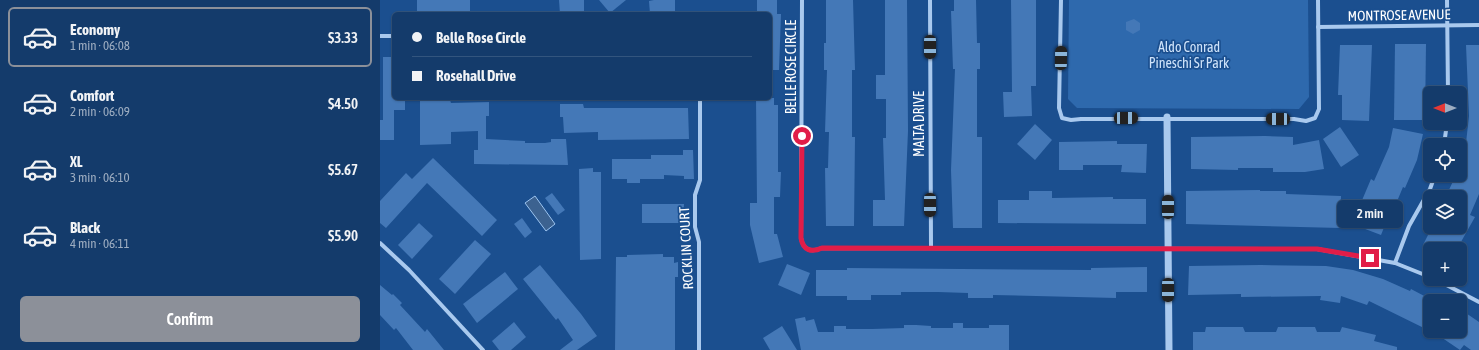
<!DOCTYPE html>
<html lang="en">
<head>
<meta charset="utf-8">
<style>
  body { margin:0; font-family:"Asap Condensed",sans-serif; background:#1d4271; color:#f1f3f6; height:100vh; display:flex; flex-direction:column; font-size:15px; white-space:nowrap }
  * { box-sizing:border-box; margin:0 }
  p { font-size:13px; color:#9dadc1 }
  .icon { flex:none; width:22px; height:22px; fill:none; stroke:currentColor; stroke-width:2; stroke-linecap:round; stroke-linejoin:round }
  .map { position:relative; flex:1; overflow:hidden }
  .panel { display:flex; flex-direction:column; background:#143b6b; width:380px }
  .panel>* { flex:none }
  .guide { position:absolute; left:12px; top:12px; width:380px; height:88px; border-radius:6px; box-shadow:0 1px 3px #0004,0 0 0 1px #33557e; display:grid; align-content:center; height:88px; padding:0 20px; background:#143b6b }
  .needle { width:26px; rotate:270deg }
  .controls { position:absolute; left:1043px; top:86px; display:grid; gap:8px }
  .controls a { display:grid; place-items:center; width:44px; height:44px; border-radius:6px; background:#143b6b; box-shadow:0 1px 3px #0004,0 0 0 1px #33557e; font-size:20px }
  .end { position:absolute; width:18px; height:18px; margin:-9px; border:5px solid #e11d48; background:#fff; box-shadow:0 0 0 2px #fff }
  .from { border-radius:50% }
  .bubble { position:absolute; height:28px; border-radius:6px; background:#143b6b; box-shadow:0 1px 3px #0004,0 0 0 1px #33557e; font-size:13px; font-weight:600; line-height:28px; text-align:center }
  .car { position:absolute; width:12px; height:24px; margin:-12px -6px; border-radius:5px; box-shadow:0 0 3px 1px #0007; background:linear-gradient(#222 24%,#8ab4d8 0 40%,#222 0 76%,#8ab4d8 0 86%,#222 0) }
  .guide b { display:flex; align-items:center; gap:14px; height:38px; font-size:15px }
  .guide b+b { border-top:1px solid #33557e }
  .guide i { width:10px; height:10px; background:#f1f3f6 }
  ul { padding:7px 0 0; list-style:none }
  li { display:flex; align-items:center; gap:12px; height:60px; margin:0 8px 6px; padding:0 12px; border:2px solid transparent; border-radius:6px }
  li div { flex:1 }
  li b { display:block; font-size:15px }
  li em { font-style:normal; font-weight:600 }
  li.selected { border-color:#8c9099 }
  li>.icon { width:36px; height:36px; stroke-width:1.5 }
  .primary-button { display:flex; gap:8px; margin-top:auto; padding:8px 20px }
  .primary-button a { flex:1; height:46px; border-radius:6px; background:#8c9099; color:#fff; font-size:16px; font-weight:600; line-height:46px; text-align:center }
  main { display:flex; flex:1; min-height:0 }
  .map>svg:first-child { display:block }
  .green { fill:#2e69ad }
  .water { fill:#3c6290; stroke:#9cc4f0 }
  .building { fill:#4478b7 }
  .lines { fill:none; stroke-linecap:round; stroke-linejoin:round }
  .minor { stroke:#a9c9ee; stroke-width:4 }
  .tertiary { stroke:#a9c9ee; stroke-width:7 }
  .route { stroke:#e11d48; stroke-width:5 }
  .labels { text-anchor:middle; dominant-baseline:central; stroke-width:3.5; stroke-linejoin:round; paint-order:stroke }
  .street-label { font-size:14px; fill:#fff; stroke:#1b4f8f }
  .park-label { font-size:14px; fill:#cfe3fa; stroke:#1b4f8f }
</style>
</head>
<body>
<main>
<section class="panel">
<ul>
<li class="selected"><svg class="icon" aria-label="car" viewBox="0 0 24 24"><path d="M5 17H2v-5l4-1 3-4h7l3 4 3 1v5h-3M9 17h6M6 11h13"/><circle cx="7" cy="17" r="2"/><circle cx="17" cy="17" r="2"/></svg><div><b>Economy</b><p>1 min · 06:08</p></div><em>$3.33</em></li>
<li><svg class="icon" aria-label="car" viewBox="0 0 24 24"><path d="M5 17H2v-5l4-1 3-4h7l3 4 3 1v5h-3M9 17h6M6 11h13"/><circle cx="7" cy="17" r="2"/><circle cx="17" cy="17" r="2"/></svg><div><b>Comfort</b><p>2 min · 06:09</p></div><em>$4.50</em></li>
<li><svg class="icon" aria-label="car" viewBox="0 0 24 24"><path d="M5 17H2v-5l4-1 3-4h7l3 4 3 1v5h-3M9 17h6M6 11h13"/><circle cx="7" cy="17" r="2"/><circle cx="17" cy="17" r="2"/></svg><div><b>XL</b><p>3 min · 06:10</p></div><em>$5.67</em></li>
<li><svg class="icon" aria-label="car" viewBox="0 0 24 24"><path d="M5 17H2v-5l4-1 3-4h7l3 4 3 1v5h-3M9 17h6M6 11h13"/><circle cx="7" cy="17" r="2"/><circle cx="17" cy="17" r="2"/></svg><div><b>Black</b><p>4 min · 06:11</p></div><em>$5.90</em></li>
</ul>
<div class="primary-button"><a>Confirm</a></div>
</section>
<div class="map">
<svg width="1099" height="350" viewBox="0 0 1099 350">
  <rect width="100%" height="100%" fill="#1b4f8f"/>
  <polygon class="green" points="689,0 928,0 929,97 919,109 697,108 688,99"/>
  <polygon class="water" points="155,196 175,224 166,231 145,203"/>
  <g class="building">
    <polygon points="37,0 90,0 90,13 37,14"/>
    <polygon points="179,0 204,0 204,13 180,14"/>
    <polygon points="219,0 246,0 230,13"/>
    <polygon points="274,0 295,0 295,14 270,14 269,1"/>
    <rect x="377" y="0" width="20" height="14"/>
    <polygon points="446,0 473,0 475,70 472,70 472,137 475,137 474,226 446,226 445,168 448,168 449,132 445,132 447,70 444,70 444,43 446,43"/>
    <polygon points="505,0 527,0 528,131 524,226 493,226 493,200 505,200 503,138 506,138 506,99 496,99 496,75 505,75"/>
    <polygon points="574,0 596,0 597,43 600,43 600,69 597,69 597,137 602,137 602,228 573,228 571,170 575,69 573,69 571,11 574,11"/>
    <polygon points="631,0 656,0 656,86 651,86 652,116 624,117 623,92 632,92"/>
    <polygon points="390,14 401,14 399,70 390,70"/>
    <polygon points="754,19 760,23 760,30 753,34 746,30 746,22"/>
    <polygon points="1015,44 1046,44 1045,120 1014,120"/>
    <polygon points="960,45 992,45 989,121 962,120 962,95 958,95"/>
    <polygon points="1086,45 1099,45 1099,194 1090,215 1095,217 1077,249 1050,249 1043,245 1052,227 1080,227 1080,197 1074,197 1067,194 1076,175 1080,175 1080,161 1086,143 1089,116"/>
    <polygon points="3,57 14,57 14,98 25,98 25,110 14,110 14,140 0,140 0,120 3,120"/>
    <polygon points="48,98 63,98 63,100 70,100 71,103 109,102 109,116 106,116 106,139 145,141 145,143 165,143 171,142 171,139 186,139 188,165 94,164 94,150 98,150 98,131 71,132 71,144 40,145 40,101 48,100"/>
    <polygon points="376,98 394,98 394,105 398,105 398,172 401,172 400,197 394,197 394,234 397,234 403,257 379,263 370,225 370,203 377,203"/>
    <polygon points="180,104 203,104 204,108 308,108 309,139 218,140 218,132 184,133 183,117 180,117"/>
    <polygon points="655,124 672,140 655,160 637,144"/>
    <polygon points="960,127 979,155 961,167 943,139"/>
    <polygon points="1013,128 1043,134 1037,160 1025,188 1023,187 1013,211 1011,210 1001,235 972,224 991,179 994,181 1009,147"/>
    <polygon points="885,136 913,137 913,145 939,140 944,169 925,172 893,172 893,168 858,168 858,170 811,169 811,137"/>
    <polygon points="737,141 737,144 767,144 766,173 741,172 742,165 703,165 703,170 679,170 679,142"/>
    <polygon points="303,150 313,150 314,179 304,179 304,176 284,175 284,179 260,179 260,183 247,183 247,179 232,179 232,159 271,159 271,155 303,155"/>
    <polygon points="53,158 117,220 102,236 47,183 6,228 0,223 0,201 26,173 32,179"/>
    <polygon points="213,168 213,172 221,172 221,259 200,260 199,169"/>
    <polygon points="880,190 880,191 906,191 906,194 961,196 960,228 806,224 806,191"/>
    <polygon points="649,191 672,191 672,198 733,197 733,199 766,199 766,224 618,223 618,200 649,200"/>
    <polygon points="172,193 185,210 178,215 165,198"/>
    <polygon points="262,204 304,204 303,223 262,223"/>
    <polygon points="142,218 152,232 145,238 134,224"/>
    <polygon points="39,223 53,236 32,259 18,245"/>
    <polygon points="95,240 111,254 75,294 59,279"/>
    <polygon points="283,254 283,257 294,257 294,263 298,262 298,277 295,277 295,350 235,350 236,257 247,257 247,255"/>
    <polygon points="407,264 430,273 421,295 398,285"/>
    <polygon points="160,265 201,314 217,336 197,350 180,350 193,340 178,318 176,320 143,279"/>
    <polygon points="881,265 946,266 973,270 1003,279 1030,291 1031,289 1050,299 1050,331 989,301 987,305 961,296 960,303 940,300 941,296 861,297 861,294 808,295 809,266"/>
    <polygon points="767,267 767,292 736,292 736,298 613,295 613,298 588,298 588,293 558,292 521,292 521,295 491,295 491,300 467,300 467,296 436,296 436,270 467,270 467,268 711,270 711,268"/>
    <polygon points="125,272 138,289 97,323 83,304"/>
    <polygon points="0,285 12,295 13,294 22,303 20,305 45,332 47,329 64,350 33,350 16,328 14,330 0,315"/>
    <polygon points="1080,309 1099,322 1099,350 1091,350 1084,345 1080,350 1052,331 1080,331"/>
    <polygon points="425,317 426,321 434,319 438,332 454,332 454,326 466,326 466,329 492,329 524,328 524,325 536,325 551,326 551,328 573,328 573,323 583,323 583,328 609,328 609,325 629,325 629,350 421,350 415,319"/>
    <polygon points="134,322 146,337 131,350 119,350 112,341"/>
    <polygon points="402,326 417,350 390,350 383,338"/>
    <polygon points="826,327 863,327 865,332 896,332 898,327 935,327 937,332 960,332 962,327 996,335 994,341 1017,347 1017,350 813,350 813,332 825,332"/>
  </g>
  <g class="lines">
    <g class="minor">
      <path d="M422 0 421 238C423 250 431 253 442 248L937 249 1015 263 1050 277"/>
      <polyline points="550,0 551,247"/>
      <polyline points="681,0 679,108 682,118 691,120 701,119 914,119 926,121 935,118 939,109 938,0"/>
      <polyline points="1067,0 1068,93"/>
      <polyline points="938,27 1099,25"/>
      <polyline points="0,36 14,36"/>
      <polyline points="1064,145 1067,123"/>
      <polyline points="0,243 29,270 103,350"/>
      <polyline points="1015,263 1029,226 1050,189 1055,175"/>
      <polyline points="1055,279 1099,302"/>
      <polyline points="319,350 319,242 315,227 315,195 320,180 320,98"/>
    </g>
    <polyline class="tertiary" points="787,117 789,350"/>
  </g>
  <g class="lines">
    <path class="route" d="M422 136 421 238C423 250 431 253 442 248L937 249 990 258"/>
  </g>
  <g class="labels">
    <g class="street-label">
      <text transform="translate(1019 15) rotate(-1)">MONTROSE AVENUE</text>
      <text transform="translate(411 67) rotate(-90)">BELLE ROSE CIRCLE</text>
      <text transform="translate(539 124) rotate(-90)">MALTA DRIVE</text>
      <text transform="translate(306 248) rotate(-93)">ROCKLIN COURT</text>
    </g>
    <g class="park-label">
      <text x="809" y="47">Aldo Conrad<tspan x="809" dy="16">Pineschi Sr Park</tspan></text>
    </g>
  </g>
</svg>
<div class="controls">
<a><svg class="needle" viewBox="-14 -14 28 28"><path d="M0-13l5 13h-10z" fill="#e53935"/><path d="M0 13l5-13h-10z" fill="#9dadc1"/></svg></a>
<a><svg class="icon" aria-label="locate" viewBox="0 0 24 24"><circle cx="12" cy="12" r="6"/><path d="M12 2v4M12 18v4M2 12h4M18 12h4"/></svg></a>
<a><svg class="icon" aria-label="layers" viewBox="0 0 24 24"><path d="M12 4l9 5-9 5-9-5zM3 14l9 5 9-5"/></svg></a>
<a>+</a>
<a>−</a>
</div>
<i class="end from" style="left:422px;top:136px"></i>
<i class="end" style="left:990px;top:258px"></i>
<div class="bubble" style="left:957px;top:200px;width:66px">2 min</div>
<i class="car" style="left:550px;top:47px;rotate:180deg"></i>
<i class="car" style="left:681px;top:58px;rotate:1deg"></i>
<i class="car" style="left:746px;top:118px;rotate:89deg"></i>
<i class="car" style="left:898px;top:119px;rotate:271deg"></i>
<i class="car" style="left:550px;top:205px;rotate:180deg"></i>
<i class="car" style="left:788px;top:207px;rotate:0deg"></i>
<i class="car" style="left:788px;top:290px;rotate:180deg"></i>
<div class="guide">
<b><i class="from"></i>Belle Rose Circle</b>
<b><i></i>Rosehall Drive</b>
</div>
</div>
</main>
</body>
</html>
